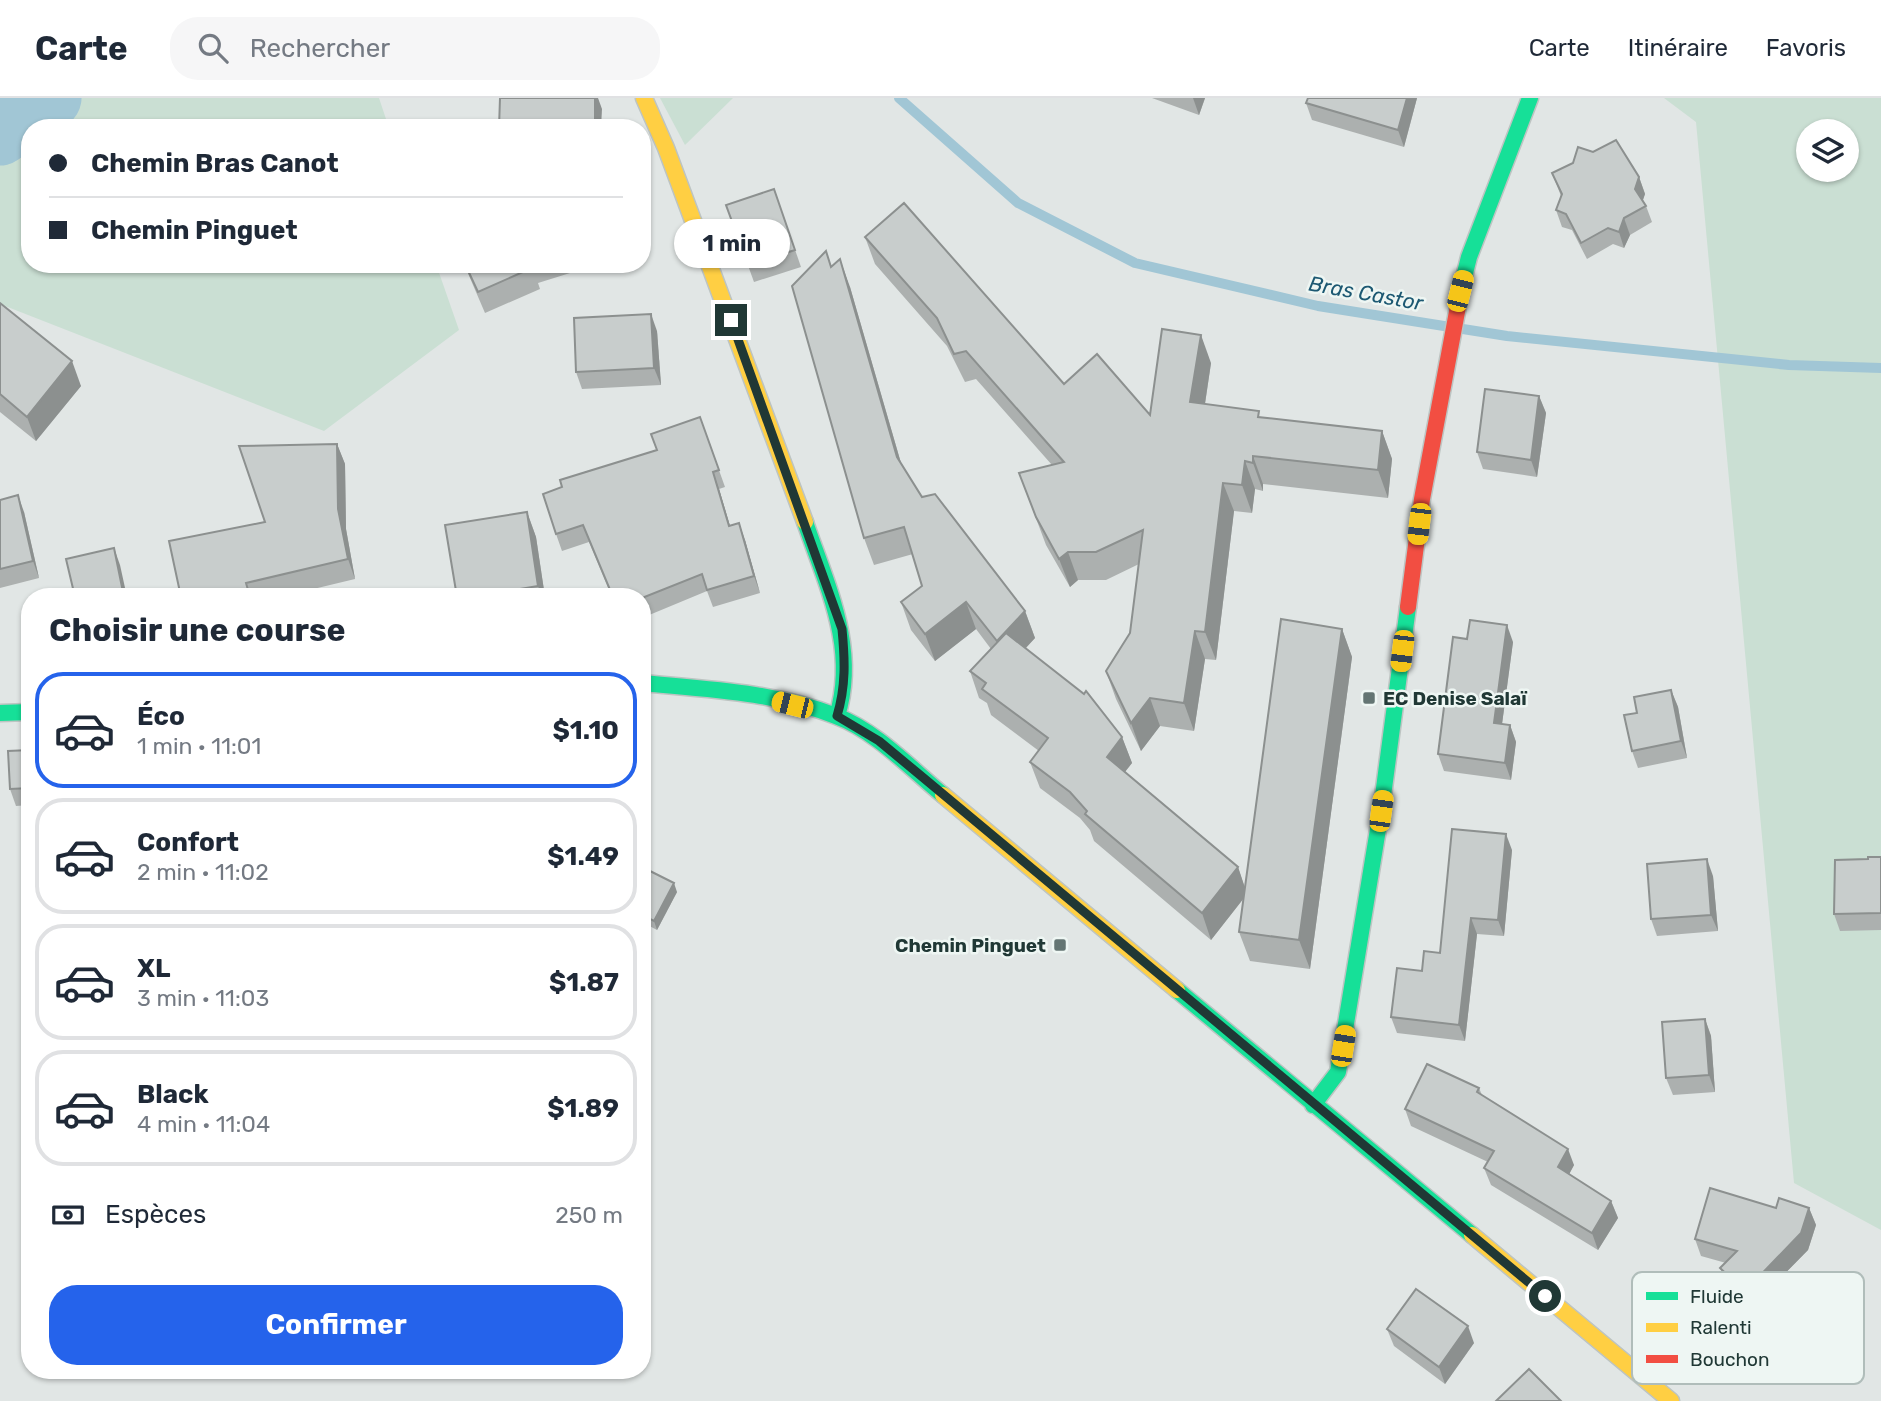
<!DOCTYPE html>
<html lang="fr">
<head>
<meta charset="utf-8">
<style>
  body { margin:0; font-family:Rubik,sans-serif; background:#f6f6f7; color:#1f2937; height:100vh; display:flex; flex-direction:column; font-size:26px; white-space:nowrap }
  * { box-sizing:border-box; margin:0 }
  p { font-size:23px; color:#747a83 }
  .icon { flex:none; width:38px; height:38px; fill:none; stroke:currentColor; stroke-width:2; stroke-linecap:round; stroke-linejoin:round }
  .map { position:relative; flex:1; overflow:hidden }
  .drawer { position:absolute; left:21px; top:490px; width:630px; height:791px; display:flex; flex-direction:column; background:#fff; border-radius:28px; box-shadow:0 2px 5px #0004 }
  .drawer>* { flex:none }
  .banner { position:absolute; left:21px; top:21px; width:630px; height:154px; border-radius:28px; box-shadow:0 2px 5px #0004; display:grid; align-content:center; height:154px; padding:0 28px; background:#fff }
  .controls { position:absolute; left:1796px; top:21px; display:grid; gap:14px }
  .controls a { display:grid; place-items:center; width:63px; height:63px; border-radius:50%; background:#fff; box-shadow:0 2px 5px #0004; font-size:35px }
  .end { position:absolute; width:32px; height:32px; margin:-16px; border:9px solid #203835; background:#fff; box-shadow:0 0 0 4px #fff }
  .from { border-radius:50% }
  .bubble { position:absolute; height:49px; border-radius:24px; background:#fff; box-shadow:0 2px 5px #0004; font-size:23px; font-weight:700; line-height:49px; text-align:center }
  .car { position:absolute; width:21px; height:42px; margin:-21px -10px; border-radius:9px; box-shadow:0 0 5px 2px #0007; background:linear-gradient(#f5c518 24%,#345 0 40%,#f5c518 0 76%,#345 0 86%,#f5c518 0) }
  .banner b { display:flex; align-items:center; gap:24px; height:66px; font-size:26px }
  .banner b+b { border-top:2px solid #e0e1e3 }
  .banner i { width:18px; height:18px; background:#1f2937 }
  ul { padding:0; list-style:none }
  li { display:flex; align-items:center; gap:21px; height:116px; margin:0 14px 10px; padding:0 14px; border:4px solid #e0e1e3; border-radius:28px }
  li div { flex:1 }
  li b { display:block; font-size:26px }
  li em { font-style:normal; font-weight:700 }
  li.selected { border-color:#2563eb }
  li>.icon { width:63px; height:63px; stroke-width:1.5 }
  h2 { padding:0 28px; font-size:32px; line-height:84px }
  .pay { display:flex; align-items:center; gap:18px; height:77px; padding:0 28px; font-size:26px }
  .pay p { margin-inline-start:auto }
  .action { display:flex; gap:14px; margin-top:auto; padding:14px 28px }
  .action a { flex:1; height:80px; border-radius:28px; background:#2563eb; color:#fff; font-size:28px; font-weight:700; line-height:80px; text-align:center }
  header { display:flex; align-items:center; gap:42px; box-sizing:border-box; height:98px; padding:0 35px; background:#fff; border-bottom:2px solid #e0e1e3 }
  header strong { font-size:33px }
  nav { display:flex; gap:38px; margin-inline-start:auto; font-size:24px }
  .search { width:490px; height:63px; background:#f6f6f7; display:flex; align-items:center; gap:18px; box-sizing:border-box; padding:0 24px; border-radius:28px; color:#747a83; font-size:26px }
  .map>svg:first-child { display:block }
  .green { fill:#cadfd3; fill-rule:evenodd }
  .lines { fill:none; stroke-linecap:round; stroke-linejoin:round }
  .stream { stroke:#a1c6d5; stroke-width:10 }
  .river { stroke:#a1c6d5; stroke-width:63 }
  .fast-casing { stroke:#bdc4c2; stroke-width:19 }
  .slow-casing { stroke:#bdc4c2; stroke-width:19 }
  .jam-casing { stroke:#bdc4c2; stroke-width:19 }
  .fast { stroke:#16e098; stroke-width:16 }
  .slow { stroke:#ffcf43; stroke-width:16 }
  .jam { stroke:#f24e42; stroke-width:16 }
  .wall { fill:#acb0af }
  .shaded-wall { fill:#8c908f }
  .building { fill:#c8cdcc; stroke:#8c908f; stroke-width:2 }
  .route { stroke:#203835; stroke-width:9 }
  .poi-dot { fill:#647573; stroke:#eef6f3; stroke-width:2.5 }
  .labels { text-anchor:middle; dominant-baseline:central; stroke-width:5; stroke-linejoin:round; paint-order:stroke }
  .poi-label { font-size:19px; font-weight:bold; fill:#203835; stroke:#eef6f3; text-anchor:start }
  .water-label { font-size:21px; font-style:italic; fill:#1c5872; stroke:#eef6f3 }
  .key { fill:#eef6f3; stroke:#b0bdba; stroke-width:2 }
  .key-label { font-size:19px; fill:#203835 }
</style>
</head>
<body>
<header>
<strong>Carte</strong>
<div class="search"><svg class="icon" aria-label="search" viewBox="0 0 24 24"><circle cx="10" cy="10" r="6"/><path d="M15 15l6 6"/></svg>Rechercher</div>
<nav><a>Carte</a><a>Itinéraire</a><a>Favoris</a></nav>
</header>
<div class="map">
<svg width="1881" height="1303" viewBox="0 0 1881 1303">
  <rect width="100%" height="100%" fill="#e1e6e5"/>
  <g class="green">
    <polygon points="0,0 379,0 389,30 30,30 30,166 436,166 459,232 324,333 0,206"/>
    <polygon points="660,0 733,0 685,47"/>
    <path d="M1664 0H1881V1132L1794 1085 1696 24ZM1808 33H1846V72H1808Z"/>
  </g>
  <g class="lines">
    <polyline class="stream" points="899,0 1018,105 1135,165 1318,208 1507,238 1789,267 1881,270"/>
    <polyline class="river" points="0,36 50,0"/>
    <g class="fast-casing">
      <g id="fast">
        <polyline points="1462,187 1469,159 1530,0"/>
        <path d="M805 424C827 488 858 550 837 618"/>
        <path d="M642 585C705 591 776 594 836 618 876 633 910 670 943 697"/>
        <polyline points="0,615 30,614"/>
        <polyline points="1177,892 1472,1137"/>
        <polyline points="1313,1007 1338,974 1381,713 1408,509"/>
      </g>
    </g>
    <g class="slow-casing">
      <g id="slow">
        <polyline points="644,0 666,50 805,424"/>
        <polyline points="943,697 1177,892"/>
        <polyline points="1472,1137 1671,1303"/>
      </g>
    </g>
    <g class="jam-casing">
      <polyline id="jam" points="1408,509 1422,401 1462,187"/>
    </g>
    <use href="#fast" class="fast"/>
    <use href="#slow" class="slow"/>
    <use href="#jam" class="jam"/>
  </g>
  <g class="wall">
    <polygon points="1152,0 1205,0 1199,17"/>
    <polygon points="1417,0 1404,49 1312,22 1306,5"/>
    <polygon points="1552,75 1639,79 1645,96 1643,102 1646,108 1652,124 1630,137 1624,150 1613,146 1587,161 1572,132 1562,129 1556,112 1561,98"/>
    <polygon points="774,91 801,169 754,184 726,107"/>
    <polygon points="865,139 1064,286 1150,317 1211,265 1205,306 1261,319 1382,333 1392,361 1388,400 1263,386 1263,393 1255,391 1252,415 1234,413 1216,562 1205,561 1194,633 1160,628 1141,653 1116,601 1106,573 1130,535 1139,466 1106,482 1078,482 1070,489 1046,447 1019,375 1052,367 976,281 965,284 947,248 875,166"/>
    <polygon points="464,166 599,166 538,185 540,191 485,215"/>
    <polygon points="832,168 850,189 901,365 922,399 1025,513 1035,540 1025,551 1122,639 1132,665 1125,674 1238,769 1245,790 1342,531 1352,559 1310,871 1250,863 1239,834 1244,800 1211,842 1094,743 1090,732 1080,720 1040,690 1030,664 1039,653 991,617 987,605 979,600 970,573 991,551 976,531 935,563 911,532 901,504 922,488 913,456 874,467 864,440"/>
    <polygon points="0,205 81,288 36,343 0,314"/>
    <polygon points="657,233 661,287 582,291 576,274"/>
    <polygon points="1539,298 1546,315 1537,379 1483,371 1477,354"/>
    <polygon points="700,319 725,389 719,391 730,428 745,442 760,495 713,509 707,493 642,520 642,499 612,499 589,444 562,453 556,436 562,389 657,352"/>
    <polygon points="337,346 345,366 346,431 355,481 280,499 181,499 265,424"/>
    <polygon points="0,402 24,414 39,480 0,490"/>
    <polygon points="527,414 536,439 545,499 457,499"/>
    <polygon points="1467,541 1513,544 1502,626 1510,627 1516,644 1511,682 1444,673 1438,656"/>
    <polygon points="1671,592 1678,609 1687,660 1638,670 1632,653 1637,615"/>
    <polygon points="30,652 30,707 16,708 10,691"/>
    <polygon points="1512,752 1504,838 1477,836 1465,943 1397,935 1391,919 1440,855"/>
    <polygon points="1881,759 1881,832 1840,833 1834,816 1868,761"/>
    <polygon points="1713,778 1718,833 1657,838 1651,821"/>
    <polygon points="642,788 677,794 657,832 642,824"/>
    <polygon points="1705,921 1711,938 1715,994 1673,997 1666,980"/>
    <polygon points="1479,990 1482,997 1574,1067 1569,1076 1611,1103 1618,1120 1598,1152 1491,1087 1484,1070 1488,1064 1411,1028 1405,1011"/>
    <polygon points="1776,1110 1809,1110 1816,1127 1808,1152 1751,1210 1727,1187 1720,1170 1726,1165 1701,1158 1695,1141"/>
    <polygon points="1857,1204 1864,1221 1843,1285 1798,1270 1792,1253"/>
    <polygon points="1387,1231 1474,1245 1445,1286 1394,1248"/>
  </g>
  <g class="shaded-wall">
    <polygon points="595,0 598,0 602,11 601,30 595,30"/>
    <polygon points="1193,0 1205,0 1199,17"/>
    <polygon points="1407,0 1417,0 1404,49 1398,32"/>
    <polygon points="1639,79 1645,96 1641,107 1635,91"/>
    <polygon points="1624,120 1630,137 1624,150 1619,134"/>
    <polygon points="840,161 850,189 907,386 897,359"/>
    <polygon points="651,216 657,233 661,287 654,270"/>
    <polygon points="1201,237 1211,265 1201,332 1190,304"/>
    <polygon points="72,263 81,288 36,343 27,319"/>
    <polygon points="1539,298 1546,315 1537,379 1531,362"/>
    <polygon points="1382,333 1392,361 1388,400 1378,372"/>
    <polygon points="337,346 345,366 346,431 355,481 348,461 338,411"/>
    <polygon points="1253,358 1263,386 1263,393 1253,365"/>
    <polygon points="1245,363 1255,391 1252,415 1242,387"/>
    <polygon points="713,374 719,391 735,445 729,428"/>
    <polygon points="1223,385 1234,413 1216,562 1205,534"/>
    <polygon points="18,397 24,414 39,480 33,463"/>
    <polygon points="527,414 536,439 545,499 542,499 538,488"/>
    <polygon points="739,425 745,442 760,495 754,478"/>
    <polygon points="114,450 120,467 127,499 124,499"/>
    <polygon points="1068,454 1078,482 1070,489 1059,461"/>
    <polygon points="966,504 976,531 935,563 925,536"/>
    <polygon points="1025,513 1035,540 1007,570 997,543"/>
    <polygon points="1507,527 1513,544 1500,641 1494,625"/>
    <polygon points="1342,531 1352,559 1310,871 1299,842"/>
    <polygon points="1195,533 1205,561 1194,633 1184,605"/>
    <polygon points="1671,592 1678,609 1687,660 1681,643"/>
    <polygon points="1150,600 1160,628 1141,653 1131,625"/>
    <polygon points="1510,627 1516,644 1511,682 1505,665"/>
    <polygon points="1122,639 1132,665 1116,685 1107,659"/>
    <polygon points="1506,736 1512,752 1504,838 1498,822"/>
    <polygon points="1707,761 1713,778 1718,833 1711,817"/>
    <polygon points="1238,769 1247,796 1211,842 1202,815"/>
    <polygon points="674,785 677,794 657,832 654,823"/>
    <polygon points="1471,820 1477,836 1465,943 1459,927"/>
    <polygon points="1705,921 1711,938 1715,994 1709,977"/>
    <polygon points="1568,1051 1574,1067 1564,1086 1558,1069"/>
    <polygon points="1611,1103 1618,1120 1598,1152 1592,1135"/>
    <polygon points="1809,1110 1816,1127 1808,1152 1751,1210 1745,1193"/>
    <polygon points="1857,1204 1864,1221 1843,1285 1837,1268"/>
    <polygon points="1468,1228 1474,1245 1445,1286 1439,1269"/>
  </g>
  <g class="building">
    <polygon points="500,0 595,0 595,30 499,30"/>
    <polygon points="1308,0 1407,0 1398,32 1306,5"/>
    <polygon points="1616,42 1639,79 1635,91 1646,108 1624,120 1619,134 1608,130 1581,145 1566,116 1556,112 1562,96 1552,75 1573,65 1578,49 1593,54"/>
    <polygon points="774,91 795,152 748,167 726,107"/>
    <polygon points="904,105 1064,286 1097,256 1150,317 1162,231 1201,237 1190,304 1259,313 1258,319 1382,333 1378,372 1253,358 1253,365 1245,363 1242,387 1223,385 1205,534 1195,533 1184,605 1150,600 1131,625 1106,573 1130,535 1143,432 1096,454 1068,454 1059,461 1036,419 1019,375 1064,364 966,253 954,256 937,220 865,139"/>
    <polygon points="826,153 831,169 840,161 897,359 922,399 935,396 1025,513 997,543 966,504 925,536 901,504 922,488 904,429 864,440 792,188"/>
    <polygon points="465,166 531,166 532,170 478,194"/>
    <polygon points="0,205 72,263 27,319 0,296"/>
    <polygon points="651,216 654,270 576,274 574,220"/>
    <polygon points="1485,291 1539,298 1531,362 1477,354"/>
    <polygon points="700,319 719,372 713,374 729,428 739,425 754,478 707,492 702,476 642,500 642,499 613,499 583,427 556,436 543,396 562,389 560,382 657,352 651,336"/>
    <polygon points="337,346 338,411 348,461 246,485 248,492 215,499 181,499 169,443 265,424 239,348"/>
    <polygon points="18,397 33,463 0,471 0,402"/>
    <polygon points="527,414 538,488 508,493 509,499 457,499 445,427"/>
    <polygon points="114,450 124,499 75,499 66,461"/>
    <polygon points="1281,521 1342,531 1299,842 1239,834"/>
    <polygon points="1470,522 1507,527 1494,625 1510,627 1505,665 1438,656 1453,539 1467,541"/>
    <polygon points="1006,535 1084,596 1086,593 1122,639 1107,659 1238,769 1202,815 1085,716 1087,713 1070,694 1030,664 1048,640 982,591 986,585 970,573"/>
    <polygon points="1671,592 1681,643 1632,653 1624,617 1637,615 1634,599"/>
    <polygon points="30,652 30,690 10,691 8,653"/>
    <polygon points="1452,731 1506,736 1498,822 1471,820 1459,927 1391,919 1397,870 1422,873 1424,853 1440,855"/>
    <polygon points="1868,759 1881,759 1881,815 1834,816 1835,762 1868,761"/>
    <polygon points="1707,761 1711,817 1651,821 1647,766"/>
    <polygon points="650,773 674,785 654,823 642,817 642,788"/>
    <polygon points="1705,921 1709,977 1666,980 1662,924"/>
    <polygon points="1427,966 1479,990 1477,994 1568,1051 1558,1069 1611,1103 1592,1135 1484,1070 1494,1053 1405,1011"/>
    <polygon points="1710,1090 1776,1110 1779,1100 1809,1110 1801,1135 1745,1193 1720,1170 1737,1153 1695,1141"/>
    <polygon points="1416,1191 1468,1228 1439,1269 1387,1231"/>
    <polygon points="1529,1271 1561,1303 1496,1303"/>
  </g>
  <g class="lines">
    <path class="route" d="M731 222 842 531C845 562 846 588 837 618L879 643 920 677 1545 1198"/>
  </g>
  <g class="poi-dot">
    <rect x="1362" y="593" width="14" height="14" rx="3.5"/>
    <rect x="1053" y="840" width="14" height="14" rx="3.5"/>
  </g>
  <g class="labels">
    <g class="poi-label">
      <text x="1383" y="600">EC Denise Salaï</text>
      <text x="1046" y="847" text-anchor="end">Chemin Pinguet</text>
    </g>
    <g class="water-label">
      <text transform="translate(1366 195) rotate(10)">Bras Castor</text>
    </g>
  </g>
  <rect x="1632" y="1174" width="232" height="112" rx="10" class="key"/>
  <rect x="1646" y="1194" width="32" height="8" fill="#16e098"/>
  <rect x="1646" y="1225" width="32" height="9" fill="#ffcf43"/>
  <rect x="1646" y="1257" width="32" height="8" fill="#f24e42"/>
  <g class="key-label">
    <text x="1690" y="1205">Fluide</text>
    <text x="1690" y="1236">Ralenti</text>
    <text x="1690" y="1268">Bouchon</text>
  </g>
</svg>
<div class="controls">
<a><svg class="icon" aria-label="layers" viewBox="0 0 24 24"><path d="M12 4l9 5-9 5-9-5zM3 14l9 5 9-5"/></svg></a>
</div>
<i class="end from" style="left:1545px;top:1198px"></i>
<i class="end" style="left:731px;top:222px"></i>
<div class="bubble" style="left:674px;top:121px;width:116px">1 min</div>
<i class="car" style="left:1460px;top:193px;rotate:14deg"></i>
<i class="car" style="left:1419px;top:426px;rotate:187deg"></i>
<i class="car" style="left:1402px;top:553px;rotate:187deg"></i>
<i class="car" style="left:792px;top:607px;rotate:284deg"></i>
<i class="car" style="left:1381px;top:713px;rotate:8deg"></i>
<i class="car" style="left:1343px;top:948px;rotate:9deg"></i>
<div class="banner">
<b><i class="from"></i>Chemin Bras Canot</b>
<b><i></i>Chemin Pinguet</b>
</div>
<section class="drawer">
<h2>Choisir une course</h2>
<ul>
<li class="selected"><svg class="icon" aria-label="car" viewBox="0 0 24 24"><path d="M5 17H2v-5l4-1 3-4h7l3 4 3 1v5h-3M9 17h6M6 11h13"/><circle cx="7" cy="17" r="2"/><circle cx="17" cy="17" r="2"/></svg><div><b>Éco</b><p>1 min · 11:01</p></div><em>$1.10</em></li>
<li><svg class="icon" aria-label="car" viewBox="0 0 24 24"><path d="M5 17H2v-5l4-1 3-4h7l3 4 3 1v5h-3M9 17h6M6 11h13"/><circle cx="7" cy="17" r="2"/><circle cx="17" cy="17" r="2"/></svg><div><b>Confort</b><p>2 min · 11:02</p></div><em>$1.49</em></li>
<li><svg class="icon" aria-label="car" viewBox="0 0 24 24"><path d="M5 17H2v-5l4-1 3-4h7l3 4 3 1v5h-3M9 17h6M6 11h13"/><circle cx="7" cy="17" r="2"/><circle cx="17" cy="17" r="2"/></svg><div><b>XL</b><p>3 min · 11:03</p></div><em>$1.87</em></li>
<li><svg class="icon" aria-label="car" viewBox="0 0 24 24"><path d="M5 17H2v-5l4-1 3-4h7l3 4 3 1v5h-3M9 17h6M6 11h13"/><circle cx="7" cy="17" r="2"/><circle cx="17" cy="17" r="2"/></svg><div><b>Black</b><p>4 min · 11:04</p></div><em>$1.89</em></li>
</ul>
<div class="pay"><svg class="icon" aria-label="cash" viewBox="0 0 24 24"><path d="M3 7h18v10H3z"/><circle cx="12" cy="12" r="2"/></svg>Espèces<p>250 m</p></div>
<div class="action"><a>Confirmer</a></div>
</section>
</div>
</body>
</html>
